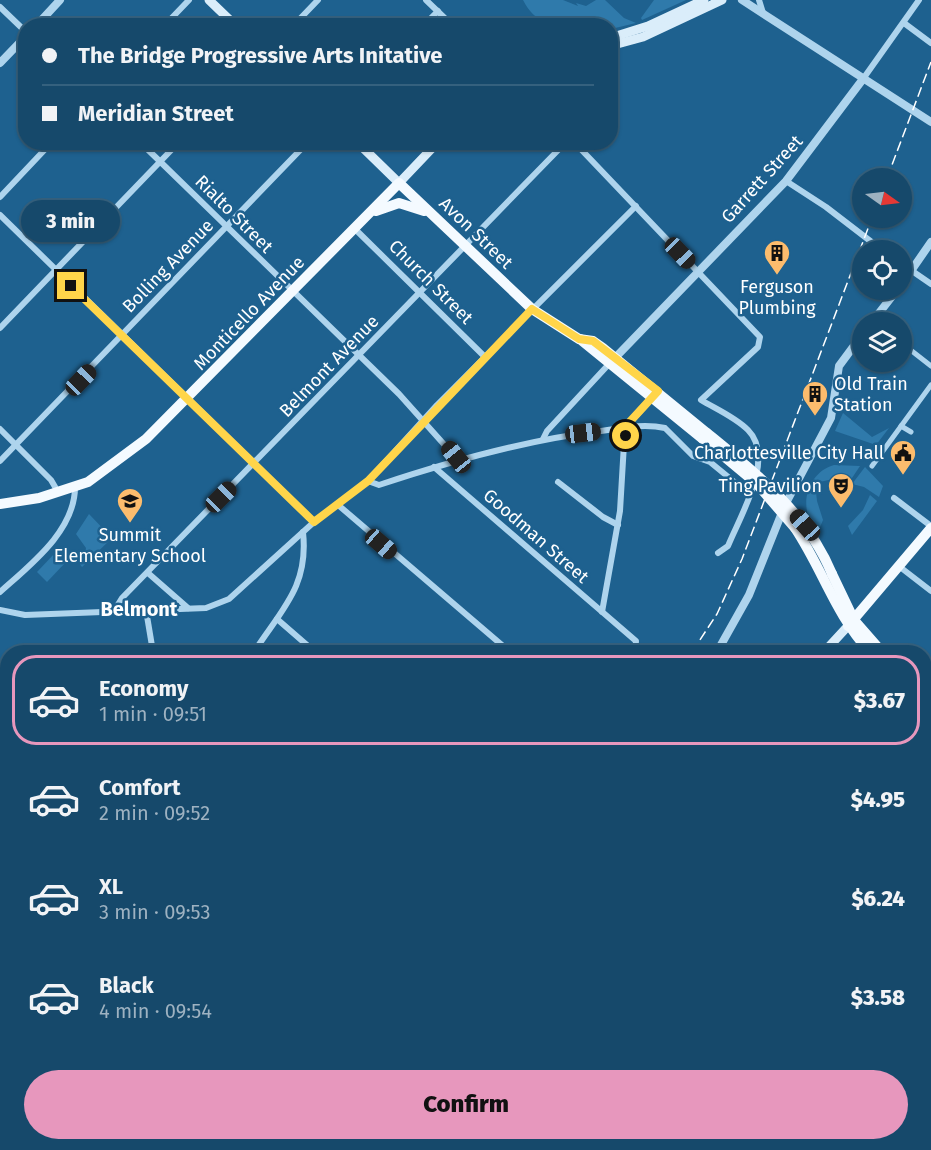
<!DOCTYPE html>
<html lang="en">
<head>
<meta charset="utf-8">
<style>
  body { margin:0; font-family:"Fira Sans",sans-serif; background:#235373; color:#f1f3f6; height:100vh; display:flex; flex-direction:column; font-size:22px; white-space:nowrap }
  * { box-sizing:border-box; margin:0 }
  p { font-size:20px; color:#9eb2c1 }
  .icon { flex:none; width:33px; height:33px; fill:none; stroke:currentColor; stroke-width:2; stroke-linecap:round; stroke-linejoin:round }
  .map { position:relative; flex:1; overflow:hidden }
  .details { position:absolute; left:0px; top:645px; width:932px; height:506px; display:flex; flex-direction:column; background:#16496b; border-radius:24px 24px 0 0; box-shadow:0 2px 4px #0004,0 0 0 2px #35617e }
  .details>* { flex:none }
  .guide { position:absolute; left:18px; top:18px; width:600px; height:132px; border-radius:24px; box-shadow:0 2px 4px #0004,0 0 0 2px #35617e; display:grid; align-content:center; height:132px; padding:0 24px; background:#16496b }
  .needle { width:39px; rotate:104deg }
  .buttons { position:absolute; left:852px; top:168px; display:grid; gap:12px }
  .buttons a { display:grid; place-items:center; width:60px; height:60px; border-radius:50%; background:#16496b; box-shadow:0 2px 4px #0004,0 0 0 2px #35617e; font-size:30px }
  .end { position:absolute; width:27px; height:27px; margin:-14px; border:8px solid #ffd54a; background:#111; box-shadow:0 0 0 3px #111 }
  .from { border-radius:50% }
  .bubble { position:absolute; height:42px; border-radius:21px; background:#16496b; box-shadow:0 2px 4px #0004,0 0 0 2px #35617e; font-size:20px; font-weight:800; line-height:42px; text-align:center }
  .car { position:absolute; width:18px; height:36px; margin:-18px -9px; border-radius:8px; box-shadow:0 0 4px 2px #0007; background:linear-gradient(#222 24%,#8ab4d8 0 40%,#222 0 76%,#8ab4d8 0 86%,#222 0) }
  .guide b { display:flex; align-items:center; gap:21px; height:57px; font-size:22px }
  .guide b+b { border-top:2px solid #35617e }
  .guide i { width:15px; height:15px; background:#f1f3f6 }
  ul { padding:10px 0 0; list-style:none }
  li { display:flex; align-items:center; gap:18px; height:90px; margin:0 12px 9px; padding:0 12px; border:3px solid transparent; border-radius:24px }
  li div { flex:1 }
  li b { display:block; font-size:22px }
  li em { font-style:normal; font-weight:800 }
  li.on { border-color:#e797bd }
  li>.icon { width:54px; height:54px; stroke-width:1.5 }
  .cta { display:flex; gap:12px; margin-top:auto; padding:12px 24px }
  .cta a { flex:1; height:69px; border-radius:36px; background:#e797bd; color:#111; font-size:24px; font-weight:800; line-height:69px; text-align:center }
  .map>svg:first-child { display:block }
  .green { fill:#2f7aab }
  .lines { fill:none; stroke-linecap:round; stroke-linejoin:round }
  .stream { stroke:#a1d1ef; stroke-width:1.5 }
  .pedestrian { stroke:#aed4ed; stroke-width:5 }
  .minor { stroke:#aed4ed; stroke-width:6 }
  .tertiary { stroke:#aed4ed; stroke-width:8 }
  .secondary { stroke:#daedfa; stroke-width:9 }
  .primary { stroke:#f4faff; stroke-width:10 }
  .rail { stroke:#fff; stroke-width:1.5; stroke-dasharray:10 4.5; stroke-linecap:butt }
  .primary-bridge { stroke:#f4faff; stroke-width:10 }
  .route { stroke:#ffd54a; stroke-width:8 }
  .labels { text-anchor:middle; dominant-baseline:central; stroke-width:5; stroke-linejoin:round; paint-order:stroke }
  .street-label { font-size:18px; fill:#fff; stroke:#1e618f }
  .poi-label { font-size:18px; fill:#fff; stroke:#1e618f }
  .neighbourhood-label { font-size:20px; font-weight:bold; fill:#fff; stroke:#1e618f }
</style>
</head>
<body>
<div class="map">
<svg width="931" height="1150" viewBox="0 0 931 1150">
  <rect width="100%" height="100%" fill="#1e618f"/>
  <g class="green">
    <path d="M523 0H563L578 6 576 3 586 6 596 0H605L624 18 636 23 611 29 610 26C576 26 540 35 523 0Z"/>
    <polygon points="654,0 686,0 642,20 641,18"/>
    <polygon points="843,413 872,437 889,428 876,445 835,431"/>
    <path d="M834 465 860 466 848 484 833 479 815 483 817 501 823 520 818 532C814 526 808 518 807 511 803 491 815 470 834 465Z"/>
    <polygon points="865,467 883,486 879,497 864,487 852,484"/>
    <polygon points="870,495 877,501 852,535 848,526 863,510"/>
    <polygon points="89,514 112,538 82,567 79,563 84,558 86,548 76,534"/>
    <polygon points="55,553 65,563 47,582 37,572"/>
  </g>
  <g class="lines">
    <polyline class="stream" points="517,1150 522,1143"/>
    <g class="pedestrian">
      <polyline points="908,348 931,366"/>
      <polyline points="901,426 911,432"/>
      <polyline points="872,466 931,385"/>
    </g>
    <g class="minor">
      <polyline points="426,0 453,26"/>
      <polyline points="759,0 763,13"/>
      <polyline points="0,7 26,32"/>
      <polyline points="904,23 931,43"/>
      <polyline points="164,26 189,0"/>
      <polyline points="293,26 318,0"/>
      <polyline points="423,26 438,11"/>
      <polyline points="863,79 919,0"/>
      <polyline points="140,142 399,394 458,460"/>
      <path d="M574 142 760 337 758 347 701 400C716 409 735 417 748 430 776 458 740 516 728 546L718 553"/>
      <polyline points="786,181 826,207 882,250"/>
      <polyline points="0,197 52,142"/>
      <polyline points="0,215 314,522"/>
      <polyline points="355,229 485,357"/>
      <polyline points="902,264 931,284"/>
      <polyline points="0,328 179,142"/>
      <polyline points="902,344 908,348"/>
      <polyline points="626,427 653,397"/>
      <polyline points="0,429 51,480 58,492"/>
      <polyline points="543,439 547,431 609,364"/>
      <polyline points="0,461 308,142"/>
      <polyline points="434,467 636,641 635,652"/>
      <path d="M368 481 379 485C451 461 525 440 601 431 621 428 644 423 665 428L693 456 710 462 749 494"/>
      <polyline points="558,482 603,517 618,525"/>
      <polyline points="894,498 931,526"/>
      <polyline points="337,504 510,652"/>
      <polyline points="900,567 931,591"/>
      <polyline points="148,573 188,608"/>
      <path d="M0 592C30 565 75 531 75 487"/>
      <polyline points="0,610 25,615 206,608 229,599 314,522 368,481 437,405 636,206"/>
      <polyline points="146,610 153,652"/>
      <polyline points="114,611 122,598 566,142"/>
      <polyline points="602,612 620,511 625,427"/>
      <polyline points="277,619 315,652"/>
      <path d="M254 652C281 610 309 587 303 532"/>
      <polyline points="0,709 8,710"/>
      <polyline points="924,739 931,730"/>
      <polyline points="924,781 931,787"/>
      <polyline points="0,895 8,896"/>
      <polyline points="0,914 8,907"/>
      <polyline points="924,1043 931,1049"/>
      <polyline points="596,1143 604,1150"/>
      <polyline points="566,1150 572,1143"/>
      <polyline points="758,1150 764,1143"/>
    </g>
    <g class="tertiary">
      <polyline points="742,0 931,122"/>
      <polyline points="36,26 60,0"/>
      <polyline points="0,63 26,36"/>
      <polyline points="902,284 931,242"/>
      <polyline points="872,322 897,290"/>
      <polyline points="612,361 786,181 863,79"/>
      <polyline points="717,652 749,595 785,505 831,418 839,366 862,335"/>
      <polyline points="924,923 931,930"/>
    </g>
    <g class="secondary">
      <polyline points="209,0 236,26"/>
      <polyline points="610,38 648,26 704,0"/>
      <polyline points="610,46 643,37 722,0"/>
      <polyline points="357,142 399,183 438,142"/>
      <polyline points="824,652 848,626"/>
      <polyline points="0,826 8,831"/>
      <polyline points="325,1143 343,1150"/>
      <polyline points="385,1150 392,1143"/>
    </g>
    <g class="primary">
      <polyline points="376,211 399,203 424,211"/>
      <polyline points="580,339 703,439"/>
      <polyline points="0,504 39,498 88,482 146,439 399,183 532,309 579,339 593,341 603,348 707,433"/>
      <path d="M795 528C823 570 835 614 870 652"/>
      <polyline points="832,574 854,620 882,652"/>
      <polyline points="848,626 931,528"/>
      <polyline points="924,694 931,701"/>
    </g>
    <g class="rail">
      <polyline points="887,178 931,62"/>
      <polyline points="692,652 717,614 742,559 872,218"/>
      <polyline points="0,1082 8,1077"/>
    </g>
    <g class="primary-bridge">
      <path d="M707 433C756 473 807 513 832 574"/>
      <polyline points="703,439 757,484 795,528"/>
    </g>
  </g>
  <g class="lines">
    <polyline class="route" points="71,286 314,522 368,481 532,309 579,339 593,341 658,391 625,427 626,436"/>
  </g>
  <defs>
    <g id="building-pin" transform="scale(1.35)"><path d="M0 17L-7.5 6A9.5 9.5 0 1 1 7.5 6Z" fill="#fcbc6d" stroke="#1e618f"/><path d="M-4-6H4V6H1V3H-1V6H-4ZM-2.5-4.3h1.7v1.8h-1.7ZM.8-4.3h1.7v1.8H.8ZM-2.5-1h1.7V.8h-1.7ZM.8-1h1.7V.8H.8Z" fill="#111"/></g>
    <g id="civic-pin" transform="scale(1.35)"><path d="M0 17L-7.5 6A9.5 9.5 0 1 1 7.5 6Z" fill="#fcbc6d" stroke="#1e618f"/><path d="M-.6-6.5H3V-4.5H.6V-3L4-1V1h2V6H-6V1h2V-1L-.6-3ZM-1.2 2.5V6h2.4V2.5Z" fill="#111"/></g>
    <g id="theatre-pin" transform="scale(1.35)"><path d="M0 17L-7.5 6A9.5 9.5 0 1 1 7.5 6Z" fill="#fcbc6d" stroke="#1e618f"/><path d="M-5-5.5Q0-4 5-5.5V0Q5 5 0 6Q-5 5-5 0ZM-3.3-2.5H-1v1.5H-3.3ZM1-2.5H3.3v1.5H1ZM-2.8 1Q0 5.5 2.8 1Z" fill="#111"/></g>
    <g id="school-pin" transform="scale(1.35)"><path d="M0 17L-7.5 6A9.5 9.5 0 1 1 7.5 6Z" fill="#fcbc6d" stroke="#1e618f"/><path d="M0-5L7-2L0 1L-7-2ZM-4 1L0 2.5L4 1V4Q0 6-4 4Z" fill="#111"/></g>
  </defs>
  <g fill-rule="evenodd">
    <use href="#building-pin" x="777" y="253"/>
    <use href="#building-pin" x="815" y="394"/>
    <use href="#civic-pin" x="903" y="453"/>
    <use href="#theatre-pin" x="841" y="486"/>
    <use href="#school-pin" x="130" y="501"/>
  </g>
  <g class="labels">
    <g class="street-label">
      <text transform="translate(762 179) rotate(-48)">Garrett Street</text>
      <text transform="translate(234 214) rotate(45)">Rialto Street</text>
      <text transform="translate(476 233) rotate(44)">Avon Street</text>
      <text transform="translate(168 266) rotate(-46)">Bolling Avenue</text>
      <text transform="translate(431 282) rotate(45)">Church Street</text>
      <text transform="translate(249 313) rotate(-46)">Monticello Avenue</text>
      <text transform="translate(329 366) rotate(-46)">Belmont Avenue</text>
      <text transform="translate(536 536) rotate(41)">Goodman Street</text>
    </g>
    <g class="poi-label">
      <text x="777" y="287">Ferguson<tspan x="777" dy="21">Plumbing</tspan></text>
      <text x="834" y="384" text-anchor="start">Old Train<tspan x="834" dy="21">Station</tspan></text>
      <text x="884" y="453" text-anchor="end">Charlottesville City Hall</text>
      <text x="822" y="486" text-anchor="end">Ting Pavilion</text>
      <text x="130" y="535">Summit<tspan x="130" dy="21">Elementary School</tspan></text>
    </g>
    <g class="neighbourhood-label">
      <text x="139" y="609">Belmont</text>
    </g>
  </g>
</svg>
<div class="buttons">
<a><svg class="needle" viewBox="-14 -14 28 28"><path d="M0-13l5 13h-10z" fill="#e53935"/><path d="M0 13l5-13h-10z" fill="#9eb2c1"/></svg></a>
<a><svg class="icon" aria-label="locate" viewBox="0 0 24 24"><circle cx="12" cy="12" r="6"/><path d="M12 2v4M12 18v4M2 12h4M18 12h4"/></svg></a>
<a><svg class="icon" aria-label="layers" viewBox="0 0 24 24"><path d="M12 4l9 5-9 5-9-5zM3 14l9 5 9-5"/></svg></a>
</div>
<i class="end from" style="left:626px;top:436px"></i>
<i class="end" style="left:71px;top:286px"></i>
<div class="bubble" style="left:21px;top:200px;width:99px">3 min</div>
<i class="car" style="left:680px;top:253px;rotate:136deg"></i>
<i class="car" style="left:81px;top:380px;rotate:44deg"></i>
<i class="car" style="left:583px;top:433px;rotate:83deg"></i>
<i class="car" style="left:456px;top:457px;rotate:321deg"></i>
<i class="car" style="left:221px;top:497px;rotate:45deg"></i>
<i class="car" style="left:805px;top:525px;rotate:318deg"></i>
<i class="car" style="left:381px;top:544px;rotate:131deg"></i>
<div class="guide">
<b><i class="from"></i>The Bridge Progressive Arts Initative</b>
<b><i></i>Meridian Street</b>
</div>
<section class="details">
<ul>
<li class="on"><svg class="icon" aria-label="car" viewBox="0 0 24 24"><path d="M5 17H2v-5l4-1 3-4h7l3 4 3 1v5h-3M9 17h6M6 11h13"/><circle cx="7" cy="17" r="2"/><circle cx="17" cy="17" r="2"/></svg><div><b>Economy</b><p>1 min · 09:51</p></div><em>$3.67</em></li>
<li><svg class="icon" aria-label="car" viewBox="0 0 24 24"><path d="M5 17H2v-5l4-1 3-4h7l3 4 3 1v5h-3M9 17h6M6 11h13"/><circle cx="7" cy="17" r="2"/><circle cx="17" cy="17" r="2"/></svg><div><b>Comfort</b><p>2 min · 09:52</p></div><em>$4.95</em></li>
<li><svg class="icon" aria-label="car" viewBox="0 0 24 24"><path d="M5 17H2v-5l4-1 3-4h7l3 4 3 1v5h-3M9 17h6M6 11h13"/><circle cx="7" cy="17" r="2"/><circle cx="17" cy="17" r="2"/></svg><div><b>XL</b><p>3 min · 09:53</p></div><em>$6.24</em></li>
<li><svg class="icon" aria-label="car" viewBox="0 0 24 24"><path d="M5 17H2v-5l4-1 3-4h7l3 4 3 1v5h-3M9 17h6M6 11h13"/><circle cx="7" cy="17" r="2"/><circle cx="17" cy="17" r="2"/></svg><div><b>Black</b><p>4 min · 09:54</p></div><em>$3.58</em></li>
</ul>
<div class="cta"><a>Confirm</a></div>
</section>
</div>
</body>
</html>
